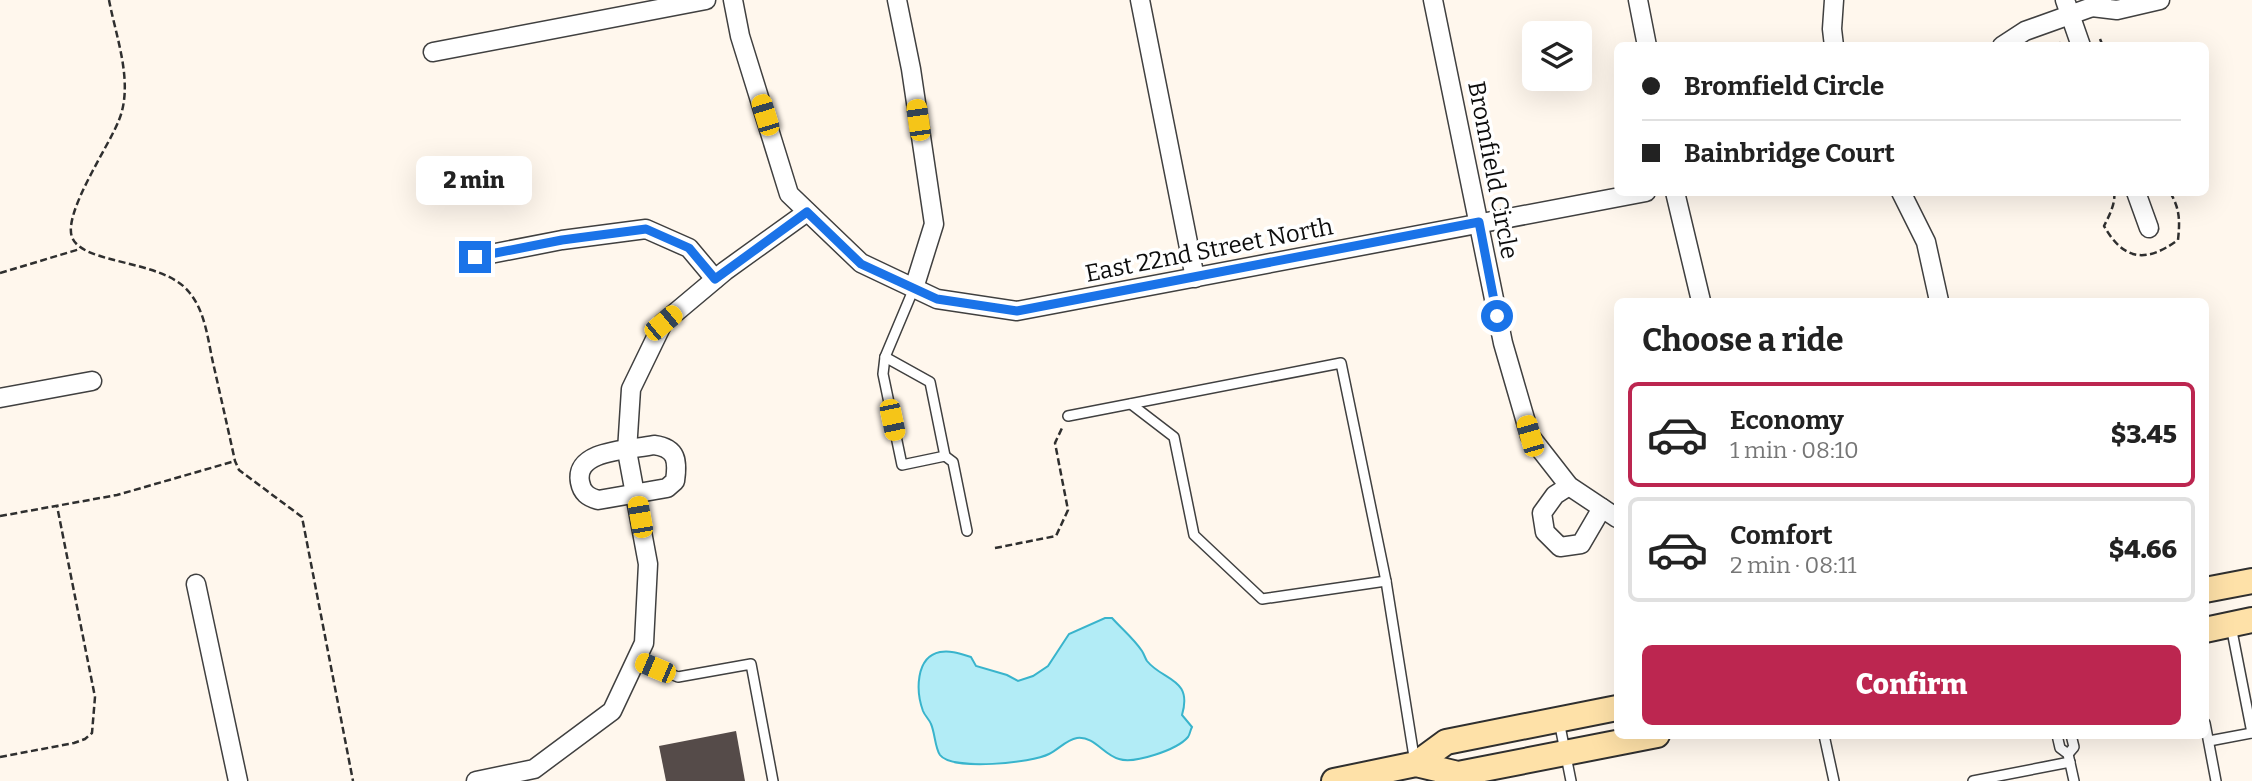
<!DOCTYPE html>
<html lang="en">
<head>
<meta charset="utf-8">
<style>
  body { margin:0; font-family:Bitter,serif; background:#f2f2f2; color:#222; height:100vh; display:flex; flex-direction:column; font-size:26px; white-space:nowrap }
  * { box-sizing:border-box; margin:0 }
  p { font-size:23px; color:#767676 }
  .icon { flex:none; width:38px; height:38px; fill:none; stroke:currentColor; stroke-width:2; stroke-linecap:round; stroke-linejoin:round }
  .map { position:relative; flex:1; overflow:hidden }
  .sheet { position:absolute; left:1614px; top:298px; width:595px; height:441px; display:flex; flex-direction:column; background:#fff; border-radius:10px; box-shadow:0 7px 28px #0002 }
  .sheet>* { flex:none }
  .guide { position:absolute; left:1614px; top:42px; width:595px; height:154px; border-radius:10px; box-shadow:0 7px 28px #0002; display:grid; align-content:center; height:154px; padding:0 28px; background:#fff }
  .fabs { position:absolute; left:1522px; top:21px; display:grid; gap:14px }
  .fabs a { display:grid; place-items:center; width:70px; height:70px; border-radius:10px; background:#fff; box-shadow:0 7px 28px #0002; font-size:35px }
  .end { position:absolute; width:32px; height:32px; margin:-16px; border:9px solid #1a73e8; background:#fff; box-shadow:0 0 0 4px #fff }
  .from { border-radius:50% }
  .bubble { position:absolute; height:49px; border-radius:10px; background:#fff; box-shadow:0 7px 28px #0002; font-size:23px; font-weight:800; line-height:49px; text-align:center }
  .car { position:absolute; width:21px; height:42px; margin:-21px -10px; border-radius:9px; box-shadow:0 0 5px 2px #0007; background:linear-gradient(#f5c518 24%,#345 0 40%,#f5c518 0 76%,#345 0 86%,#f5c518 0) }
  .guide b { display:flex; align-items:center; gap:24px; height:66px; font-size:26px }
  .guide b+b { border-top:2px solid #e0e0e0 }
  .guide i { width:18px; height:18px; background:#222 }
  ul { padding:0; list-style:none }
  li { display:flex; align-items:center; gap:21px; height:105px; margin:0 14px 10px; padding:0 14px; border:4px solid #e0e0e0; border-radius:10px }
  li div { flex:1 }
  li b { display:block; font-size:26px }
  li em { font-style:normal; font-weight:800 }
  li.on { border-color:#bc2650 }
  li>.icon { width:63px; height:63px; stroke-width:1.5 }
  h2 { padding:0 28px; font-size:32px; line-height:84px }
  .action { display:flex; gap:14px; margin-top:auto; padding:14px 28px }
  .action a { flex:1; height:80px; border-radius:10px; background:#bc2650; color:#fff; font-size:28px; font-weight:800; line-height:80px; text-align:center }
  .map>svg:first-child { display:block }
  .water { fill:#b2ecf6; stroke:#39b4cc; stroke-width:2 }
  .building { fill:#554b49 }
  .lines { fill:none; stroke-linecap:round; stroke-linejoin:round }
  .lane-casing { stroke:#404040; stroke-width:12 }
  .street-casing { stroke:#404040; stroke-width:21 }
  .secondary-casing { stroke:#2f2f2f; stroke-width:28 }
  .path { stroke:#2f2f2f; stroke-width:2.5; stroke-dasharray:7 3.5; stroke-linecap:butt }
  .lane { stroke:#fff; stroke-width:9 }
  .street { stroke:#fff; stroke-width:18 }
  .secondary { stroke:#fee1a8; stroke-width:24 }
  .route { stroke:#1a73e8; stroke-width:9 }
  .labels { text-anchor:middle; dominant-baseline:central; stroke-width:7; stroke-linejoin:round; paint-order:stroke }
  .street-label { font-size:24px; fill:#0d0d0d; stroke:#fff }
</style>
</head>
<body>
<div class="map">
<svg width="2252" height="781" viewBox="0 0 2252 781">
  <rect width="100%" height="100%" fill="#fff7ed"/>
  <path class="water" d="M1105 618H1112C1122 629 1134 639 1142 651 1144 654 1145 658 1147 661 1163 681 1193 678 1182 715L1192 727C1190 731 1190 734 1188 737 1177 750 1134 764 1119 759 1103 755 1095 736 1077 738 1066 740 1059 749 1049 754 1032 763 952 771 940 755 935 748 935 733 931 724 929 719 925 716 923 711 916 692 915 657 940 652 951 650 961 654 971 657L976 666 1007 675 1018 681 1033 676 1048 666 1069 634Z"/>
  <polygon class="building" points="736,731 745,781 666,781 659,746"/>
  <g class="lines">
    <g class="lane-casing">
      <g id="lane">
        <polyline points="914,288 885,357 883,374 902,465 945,456 953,462 967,531"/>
        <polyline points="885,357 930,382 945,456"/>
        <polyline points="1131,404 1174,437 1194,535 1262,599 1386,581"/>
        <polyline points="1068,416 1341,363 1386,581 1415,763"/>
        <polyline points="2231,626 2252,733"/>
        <polyline points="636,660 678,677 751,664 773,781"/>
        <polyline points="1559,721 1571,781"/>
        <polyline points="2205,723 2216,781"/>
        <polyline points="1824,735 1834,781"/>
        <polyline points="2057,735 2060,748 2068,754 2074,781"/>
        <polyline points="2209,741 2252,733"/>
        <polyline points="2068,754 2074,747 2071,735"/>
        <polyline points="1973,781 2070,762"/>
      </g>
    </g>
    <g class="street-casing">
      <g id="street">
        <polyline points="733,0 740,36 789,194 861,263 937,299 1017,311 1646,192"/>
        <polyline points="897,0 911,69 934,224 914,288"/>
        <polyline points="1140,0 1195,278"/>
        <polyline points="1433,0 1503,343 1530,436 1569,486 1617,518"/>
        <polyline points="1638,0 1647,46"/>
        <polyline points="1834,0 1832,29 1834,46"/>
        <polyline points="2065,0 2081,46"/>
        <polyline points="2092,7 2117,10 2160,0"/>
        <polyline points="2002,46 2025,31 2092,7 2102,0"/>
        <polyline points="433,52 706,0"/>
        <polyline points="1675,192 1701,301"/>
        <polyline points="1901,192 1926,242 1939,301"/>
        <polyline points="2136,192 2149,228"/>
        <polyline points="475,257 562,240 646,229 689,248 715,279"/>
        <polyline points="0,398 92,381"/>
        <path d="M654 445C677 448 678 461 675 481L667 488 598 500C588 497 582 493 580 482 574 449 631 450 654 445Z"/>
        <polyline points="1569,486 1555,495 1542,513 1545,532 1560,547 1581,544 1602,508"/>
        <polyline points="196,584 238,781"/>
        <polyline points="476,781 534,769 612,711 644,643 648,564 627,451 631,389 663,323 725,271 807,212"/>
      </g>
    </g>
    <g class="secondary-casing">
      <g id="secondary">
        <polyline points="2205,590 2252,581"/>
        <polyline points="2205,630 2252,620"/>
        <polyline points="1416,764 1446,742 1617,708"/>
        <polyline points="1334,781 1416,764 1458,774 1657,735"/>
      </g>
    </g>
    <g class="path">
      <path d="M109 0C116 37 134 83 119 120 109 146 63 213 72 237 82 265 163 259 189 292 206 312 208 342 214 367 221 398 228 429 235 461L239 470 302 517 353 781"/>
      <polyline points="2100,39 2103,46"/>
      <polyline points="2059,42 2060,46"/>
      <path d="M2114 192C2116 203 2109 216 2104 226 2124 261 2146 263 2178 240 2180 221 2180 209 2170 192"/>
      <polyline points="0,273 80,249"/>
      <polyline points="0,516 117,495 235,461"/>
      <polyline points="995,548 1056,536 1068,510 1055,443 1063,426"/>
      <polyline points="0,757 74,743 85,739 92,733 95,697 57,506"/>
    </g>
    <use href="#lane" class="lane"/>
    <use href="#street" class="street"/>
    <use href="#secondary" class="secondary"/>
  </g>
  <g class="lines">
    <polyline class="route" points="475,257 562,240 646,229 689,248 715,279 807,212 861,264 937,299 1017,311 1479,222 1497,316"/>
  </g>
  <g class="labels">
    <g class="street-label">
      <text transform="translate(1493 170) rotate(79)">Bromfield Circle</text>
      <text transform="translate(1209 250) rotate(-11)">East 22nd Street North</text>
    </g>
  </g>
</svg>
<div class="fabs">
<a><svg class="icon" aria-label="layers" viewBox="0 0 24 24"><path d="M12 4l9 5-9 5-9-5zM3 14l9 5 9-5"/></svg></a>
</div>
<i class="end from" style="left:1497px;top:316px"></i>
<i class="end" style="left:475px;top:257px"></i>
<div class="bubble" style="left:416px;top:156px;width:116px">2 min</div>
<i class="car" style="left:765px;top:115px;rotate:343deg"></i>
<i class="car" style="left:918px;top:120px;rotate:352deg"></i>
<i class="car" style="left:663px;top:323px;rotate:50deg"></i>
<i class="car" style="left:892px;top:420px;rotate:168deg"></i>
<i class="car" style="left:1530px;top:436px;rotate:344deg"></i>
<i class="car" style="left:640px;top:517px;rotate:350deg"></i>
<i class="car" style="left:655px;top:668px;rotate:293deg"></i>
<div class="guide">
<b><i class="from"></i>Bromfield Circle</b>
<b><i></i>Bainbridge Court</b>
</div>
<section class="sheet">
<h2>Choose a ride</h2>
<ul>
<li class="on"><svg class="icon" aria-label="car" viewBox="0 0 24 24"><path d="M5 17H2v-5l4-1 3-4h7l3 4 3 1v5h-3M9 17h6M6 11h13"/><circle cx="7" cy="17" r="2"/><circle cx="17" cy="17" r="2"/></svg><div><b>Economy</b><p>1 min · 08:10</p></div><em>$3.45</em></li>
<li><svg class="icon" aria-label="car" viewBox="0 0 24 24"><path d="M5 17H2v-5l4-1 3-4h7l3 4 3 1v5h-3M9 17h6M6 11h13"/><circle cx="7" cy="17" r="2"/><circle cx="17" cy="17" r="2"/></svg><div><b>Comfort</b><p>2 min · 08:11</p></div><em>$4.66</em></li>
</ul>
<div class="action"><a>Confirm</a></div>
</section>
</div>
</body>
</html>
